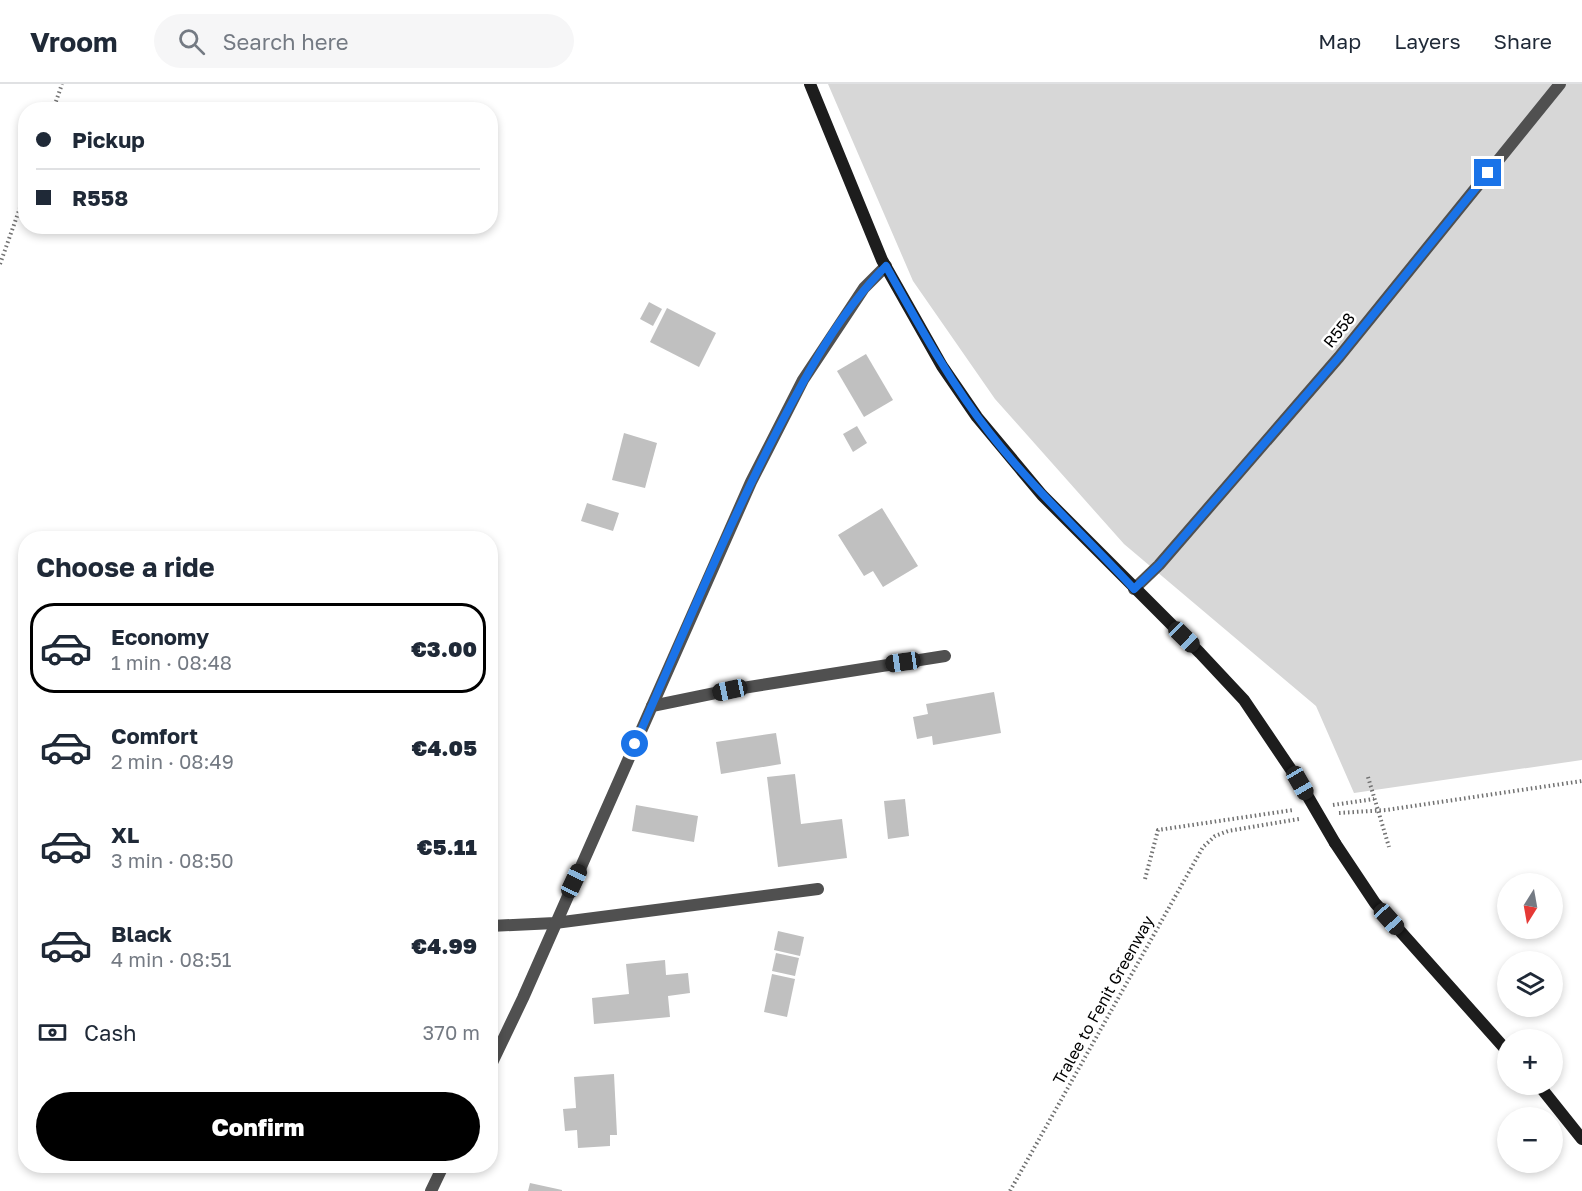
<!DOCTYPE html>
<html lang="en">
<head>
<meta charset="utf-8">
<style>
  body { margin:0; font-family:"Golos Text",sans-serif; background:#f6f6f7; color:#1f2937; height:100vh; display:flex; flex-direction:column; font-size:22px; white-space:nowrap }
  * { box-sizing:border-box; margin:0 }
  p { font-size:20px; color:#747a83 }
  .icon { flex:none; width:33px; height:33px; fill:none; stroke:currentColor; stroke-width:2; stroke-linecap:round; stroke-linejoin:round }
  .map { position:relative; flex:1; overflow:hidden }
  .details { position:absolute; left:18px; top:447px; width:480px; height:642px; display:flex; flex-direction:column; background:#fff; border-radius:24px; box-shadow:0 3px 9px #0003 }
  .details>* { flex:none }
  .hud { position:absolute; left:18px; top:18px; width:480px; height:132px; border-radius:24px; box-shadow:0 3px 9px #0003; display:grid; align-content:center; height:132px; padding:0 18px; background:#fff }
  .needle { width:39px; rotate:191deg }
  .tools { position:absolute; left:1497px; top:789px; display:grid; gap:12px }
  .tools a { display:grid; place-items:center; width:66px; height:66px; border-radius:50%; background:#fff; box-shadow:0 3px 9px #0003; font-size:30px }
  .end { position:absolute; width:27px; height:27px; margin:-14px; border:8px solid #1a73e8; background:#fff; box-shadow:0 0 0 3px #fff }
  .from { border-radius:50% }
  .car { position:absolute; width:18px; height:36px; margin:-18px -9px; border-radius:8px; box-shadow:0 0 4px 2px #0007; background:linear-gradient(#222 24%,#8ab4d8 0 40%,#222 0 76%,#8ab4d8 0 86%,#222 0) }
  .hud b { display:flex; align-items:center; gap:21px; height:57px; font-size:22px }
  .hud b+b { border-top:2px solid #e0e1e3 }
  .hud i { width:15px; height:15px; background:#1f2937 }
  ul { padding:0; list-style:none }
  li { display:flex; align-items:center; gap:18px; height:90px; margin:0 12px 9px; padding:0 6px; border:3px solid transparent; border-radius:24px }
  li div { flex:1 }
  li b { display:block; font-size:22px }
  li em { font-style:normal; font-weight:800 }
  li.active { border-color:#000 }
  li>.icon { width:54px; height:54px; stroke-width:1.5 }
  h2 { padding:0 18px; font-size:27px; line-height:72px }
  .pay { display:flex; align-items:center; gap:15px; height:66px; padding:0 18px; font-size:22px }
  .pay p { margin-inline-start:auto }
  .primary-button { display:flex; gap:12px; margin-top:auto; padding:12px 18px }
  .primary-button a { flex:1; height:69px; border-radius:36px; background:#000; color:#fff; font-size:24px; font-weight:800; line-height:69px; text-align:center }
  header { display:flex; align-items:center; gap:36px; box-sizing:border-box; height:84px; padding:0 30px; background:#fff; border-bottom:2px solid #e0e1e3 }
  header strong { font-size:28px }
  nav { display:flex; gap:33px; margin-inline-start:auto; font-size:21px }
  .search { width:420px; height:54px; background:#f6f6f7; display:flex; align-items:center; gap:15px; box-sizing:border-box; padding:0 21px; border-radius:33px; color:#747a83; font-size:22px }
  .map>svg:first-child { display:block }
  .green { fill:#d7d7d7 }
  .building { fill:#c0c0c0 }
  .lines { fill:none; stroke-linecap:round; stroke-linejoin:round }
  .path { stroke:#727272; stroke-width:4; stroke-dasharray:1.5 3; stroke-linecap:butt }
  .lane { stroke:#505050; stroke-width:12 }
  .street { stroke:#505050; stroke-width:12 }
  .secondary { stroke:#1d1d1d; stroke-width:12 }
  .secondary-bridge { stroke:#1d1d1d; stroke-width:12 }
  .route { stroke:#1a73e8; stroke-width:8 }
  .labels { text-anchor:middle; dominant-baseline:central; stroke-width:5; stroke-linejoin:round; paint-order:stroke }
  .street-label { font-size:16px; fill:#000; stroke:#fff }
</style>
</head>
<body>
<header>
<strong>Vroom</strong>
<div class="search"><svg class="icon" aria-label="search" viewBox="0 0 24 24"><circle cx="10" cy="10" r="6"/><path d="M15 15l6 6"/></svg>Search here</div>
<nav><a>Map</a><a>Layers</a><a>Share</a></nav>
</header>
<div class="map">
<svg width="1582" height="1107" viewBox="0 0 1582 1107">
  <rect width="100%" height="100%" fill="#fff"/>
  <polygon class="green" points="828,0 1582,0 1582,676 1354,709 1316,622 1124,460 995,315 913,197"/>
  <g class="building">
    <polygon points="649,218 662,225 653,242 640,235"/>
    <polygon points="667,224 716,249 699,283 650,258"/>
    <polygon points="866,270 893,316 864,333 837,287"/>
    <polygon points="857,342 867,359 853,368 843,350"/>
    <polygon points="624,349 657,359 645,404 612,396"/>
    <polygon points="587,419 619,429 613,447 581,437"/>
    <polygon points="882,424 918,482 883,503 873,487 864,492 838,451"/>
    <polygon points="994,608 1001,649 933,661 932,652 917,655 913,633 928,630 926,620"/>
    <polygon points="776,649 781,680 721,690 716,658"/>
    <polygon points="795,690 801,740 842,735 847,774 778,783 767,693"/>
    <polygon points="905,715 909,752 888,755 884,717"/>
    <polygon points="636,721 698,732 694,758 632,747"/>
    <polygon points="778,847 804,853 800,872 774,866"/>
    <polygon points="776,869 799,874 795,892 772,887"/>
    <polygon points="665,876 666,891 688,889 690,909 668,912 670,933 594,940 592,914 629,910 626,880"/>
    <polygon points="772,890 795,895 787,933 764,928"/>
    <polygon points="614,990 617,1051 610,1051 610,1062 578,1064 577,1046 565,1047 563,1025 576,1024 574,993"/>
    <polygon points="530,1099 562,1106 562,1107 528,1107"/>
  </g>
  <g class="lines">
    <g class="path">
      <polyline points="53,26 62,0"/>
      <polyline points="0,180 26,107"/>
      <polyline points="1368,693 1389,763"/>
      <polyline points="1333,721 1374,715"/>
      <polyline points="1339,729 1386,726 1582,697"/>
      <polyline points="1145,795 1158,746 1293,726"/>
      <polyline points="1010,1107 1203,763 1215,752 1228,747 1299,735"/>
    </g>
    <polyline class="lane" points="490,842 555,839 818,805"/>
    <g class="street">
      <polyline points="1134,505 1159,481 1339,273 1560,0"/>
      <polyline points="652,622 730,606 945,572"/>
      <polyline points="490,983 523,914 751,398 803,296 864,204 886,182"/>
      <polyline points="431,1107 443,1082"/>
    </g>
    <g class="secondary">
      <polyline points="810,0 882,176 942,282 977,333 1042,411 1200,569 1244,616 1300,699"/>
      <polyline points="1335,759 1375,819 1508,968"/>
      <polyline points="1538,1000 1582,1055"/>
    </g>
    <polyline class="secondary-bridge" points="1300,699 1335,759"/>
  </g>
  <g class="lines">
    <path class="route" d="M635 660C681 556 724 450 776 349 806 291 839 229 886 182 918 239 949 297 989 348 1033 405 1086 453 1134 505L1159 481 1339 273 1488 89"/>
  </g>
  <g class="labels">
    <g class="street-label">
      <text transform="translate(1339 246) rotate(-51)">R558</text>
      <text transform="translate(1103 916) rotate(-61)">Tralee to Fenit Greenway</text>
    </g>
  </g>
</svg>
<div class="tools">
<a><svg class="needle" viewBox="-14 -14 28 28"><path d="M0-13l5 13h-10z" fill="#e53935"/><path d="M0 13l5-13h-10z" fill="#747a83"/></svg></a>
<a><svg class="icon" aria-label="layers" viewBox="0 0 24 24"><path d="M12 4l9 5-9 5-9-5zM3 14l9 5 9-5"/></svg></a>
<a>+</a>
<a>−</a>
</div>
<i class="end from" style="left:635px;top:660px"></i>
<i class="end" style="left:1488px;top:89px"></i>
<i class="car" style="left:1184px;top:553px;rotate:134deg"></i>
<i class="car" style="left:903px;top:578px;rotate:262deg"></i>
<i class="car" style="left:730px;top:606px;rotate:258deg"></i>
<i class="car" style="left:1300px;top:699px;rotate:150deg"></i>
<i class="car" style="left:574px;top:797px;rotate:25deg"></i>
<i class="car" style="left:1389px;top:835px;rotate:138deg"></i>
<div class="hud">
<b><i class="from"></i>Pickup</b>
<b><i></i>R558</b>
</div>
<section class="details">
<h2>Choose a ride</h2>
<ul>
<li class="active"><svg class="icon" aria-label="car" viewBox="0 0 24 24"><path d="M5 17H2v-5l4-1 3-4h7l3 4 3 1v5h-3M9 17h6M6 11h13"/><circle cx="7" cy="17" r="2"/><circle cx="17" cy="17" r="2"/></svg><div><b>Economy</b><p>1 min · 08:48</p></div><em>€3.00</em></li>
<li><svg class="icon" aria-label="car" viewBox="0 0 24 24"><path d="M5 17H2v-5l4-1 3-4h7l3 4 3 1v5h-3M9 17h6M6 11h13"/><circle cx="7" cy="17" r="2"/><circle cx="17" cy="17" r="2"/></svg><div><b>Comfort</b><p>2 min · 08:49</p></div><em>€4.05</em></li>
<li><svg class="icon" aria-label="car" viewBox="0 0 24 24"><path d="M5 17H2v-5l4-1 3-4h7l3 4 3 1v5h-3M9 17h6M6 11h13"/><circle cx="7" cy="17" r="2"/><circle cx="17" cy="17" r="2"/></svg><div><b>XL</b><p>3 min · 08:50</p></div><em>€5.11</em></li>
<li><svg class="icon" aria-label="car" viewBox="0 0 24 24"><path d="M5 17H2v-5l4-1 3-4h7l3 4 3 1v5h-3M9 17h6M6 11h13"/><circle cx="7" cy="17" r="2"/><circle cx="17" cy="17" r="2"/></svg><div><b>Black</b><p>4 min · 08:51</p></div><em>€4.99</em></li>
</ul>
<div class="pay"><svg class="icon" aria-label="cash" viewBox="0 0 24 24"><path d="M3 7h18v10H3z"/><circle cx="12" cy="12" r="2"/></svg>Cash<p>370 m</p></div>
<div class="primary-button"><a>Confirm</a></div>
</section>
</div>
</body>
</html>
